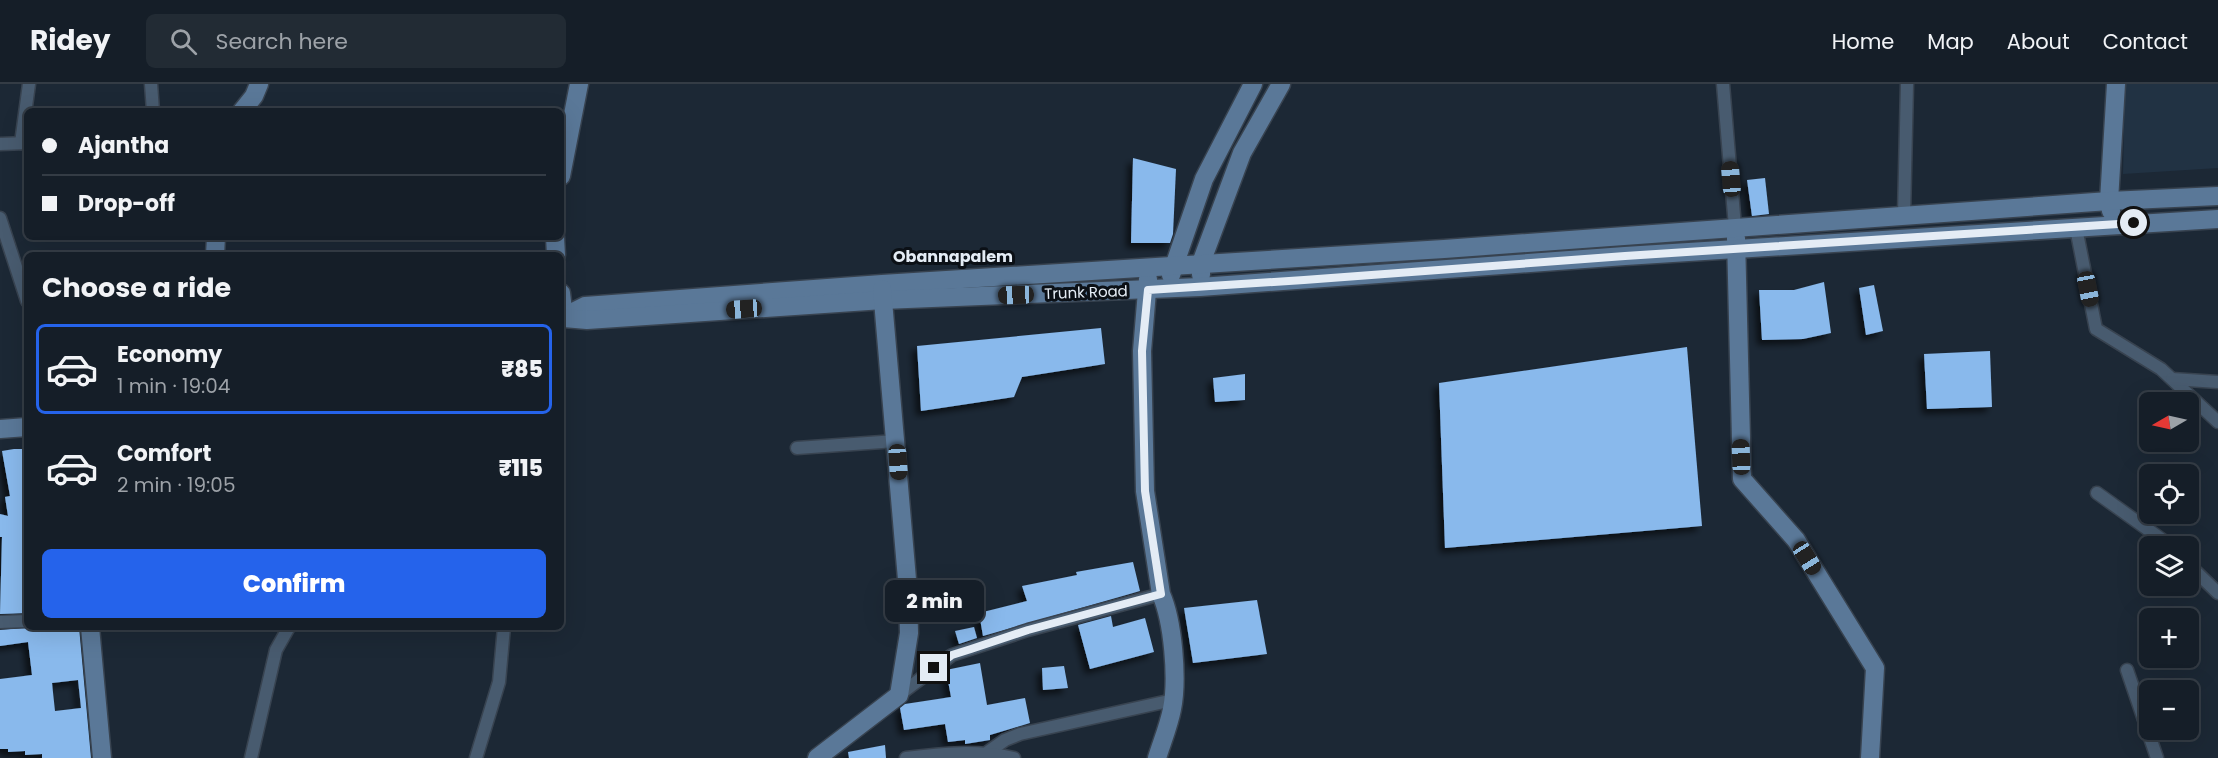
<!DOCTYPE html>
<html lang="en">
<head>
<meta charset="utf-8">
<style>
  body { margin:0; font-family:Poppins,sans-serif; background:#222b34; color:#f1f3f6; height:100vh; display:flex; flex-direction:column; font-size:22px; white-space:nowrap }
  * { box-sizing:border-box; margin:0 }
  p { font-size:20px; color:#9da2a8 }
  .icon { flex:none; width:33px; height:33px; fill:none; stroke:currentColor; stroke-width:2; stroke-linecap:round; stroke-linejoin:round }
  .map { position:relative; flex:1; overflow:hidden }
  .panel { position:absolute; left:24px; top:168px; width:540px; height:378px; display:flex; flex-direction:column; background:#151e28; border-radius:9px; box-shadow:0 6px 24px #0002,0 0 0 2px #343c45 }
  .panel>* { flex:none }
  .hud { position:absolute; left:24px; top:24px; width:540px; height:132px; border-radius:9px; box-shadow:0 6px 24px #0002,0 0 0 2px #343c45; display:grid; align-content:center; height:132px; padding:0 18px; background:#151e28 }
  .needle { width:39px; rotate:261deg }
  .tools { position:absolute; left:2139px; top:308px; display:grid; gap:12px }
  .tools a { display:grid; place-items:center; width:60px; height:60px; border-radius:9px; background:#151e28; box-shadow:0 6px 24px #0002,0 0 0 2px #343c45; font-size:30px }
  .end { position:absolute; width:27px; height:27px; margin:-14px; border:8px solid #e4ecf5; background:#111; box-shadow:0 0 0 3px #111 }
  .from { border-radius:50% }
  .bubble { position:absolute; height:42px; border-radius:9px; background:#151e28; box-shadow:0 6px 24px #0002,0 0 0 2px #343c45; font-size:20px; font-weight:800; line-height:42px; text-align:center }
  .car { position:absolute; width:18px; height:36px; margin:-18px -9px; border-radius:8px; box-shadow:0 0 4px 2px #0007; background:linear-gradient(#222 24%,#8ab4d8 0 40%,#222 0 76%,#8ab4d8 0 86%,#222 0) }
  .hud b { display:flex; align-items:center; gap:21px; height:57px; font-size:22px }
  .hud b+b { border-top:2px solid #343c45 }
  .hud i { width:15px; height:15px; background:#f1f3f6 }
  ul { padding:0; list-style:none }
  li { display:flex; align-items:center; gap:18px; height:90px; margin:0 12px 9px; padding:0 6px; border:3px solid transparent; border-radius:9px }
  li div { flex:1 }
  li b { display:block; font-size:22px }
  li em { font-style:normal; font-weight:800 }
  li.current { border-color:#2563eb }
  li>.icon { width:54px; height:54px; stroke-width:1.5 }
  h2 { padding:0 18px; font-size:27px; line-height:72px }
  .action { display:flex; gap:12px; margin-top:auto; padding:12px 18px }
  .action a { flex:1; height:69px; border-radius:9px; background:#2563eb; color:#fff; font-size:24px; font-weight:800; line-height:69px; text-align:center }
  header { display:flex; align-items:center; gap:36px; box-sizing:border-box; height:84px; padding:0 30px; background:#151e28; border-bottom:2px solid #343c45 }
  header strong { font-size:28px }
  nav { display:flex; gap:33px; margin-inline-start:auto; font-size:21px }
  .search { width:420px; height:54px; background:#222b34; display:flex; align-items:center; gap:15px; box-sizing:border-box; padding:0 21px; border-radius:9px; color:#9da2a8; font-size:22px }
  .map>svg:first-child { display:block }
  .built { fill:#213243 }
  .building { fill:#89b9ec; fill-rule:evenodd; filter:url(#shadow) }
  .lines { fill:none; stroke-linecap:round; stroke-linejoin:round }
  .street-casing { stroke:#384350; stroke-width:15 }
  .secondary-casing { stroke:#384350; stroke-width:21 }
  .street { stroke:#485b6f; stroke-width:12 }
  .secondary { stroke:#5a7898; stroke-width:18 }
  .route { stroke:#e4ecf5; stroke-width:8 }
  .labels { text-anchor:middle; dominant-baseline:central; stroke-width:6; stroke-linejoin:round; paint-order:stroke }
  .street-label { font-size:15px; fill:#e4ecf5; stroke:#0b1016 }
  .neighbourhood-label { font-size:16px; font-weight:bold; fill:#e4ecf5; stroke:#0b1016 }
</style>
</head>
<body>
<header>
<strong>Ridey</strong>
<div class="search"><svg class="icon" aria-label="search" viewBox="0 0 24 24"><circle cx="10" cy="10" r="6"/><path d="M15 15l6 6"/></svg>Search here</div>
<nav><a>Home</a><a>Map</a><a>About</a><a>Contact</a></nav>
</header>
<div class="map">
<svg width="2218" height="674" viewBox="0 0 2218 674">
  <defs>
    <filter id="shadow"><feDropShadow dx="-5" dy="5" stdDeviation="3" flood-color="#0009"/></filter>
  </defs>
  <rect width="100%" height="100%" fill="#1c2835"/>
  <polygon class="built" points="2125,0 2218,0 2218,84 2123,90"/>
  <g class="building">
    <polygon points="1133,74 1176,85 1173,150 1170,159 1131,159"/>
    <polygon points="1765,94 1769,130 1752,132 1747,96"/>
    <polygon points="1824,198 1831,249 1803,255 1762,256 1759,206 1794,206"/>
    <polygon points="1874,201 1883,247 1866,251 1859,204"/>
    <polygon points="1101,244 1105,280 1022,293 1014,313 921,327 917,262"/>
    <polygon points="1687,263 1702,442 1445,464 1439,299"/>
    <polygon points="1990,267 1992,323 1927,325 1924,270"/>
    <polygon points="1245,290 1245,316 1215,318 1213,294"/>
    <polygon points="14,365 27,365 27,529 0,530 2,453 0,453 0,430 8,432 5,413 10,412 2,367"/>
    <polygon points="1133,478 1140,507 983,552 979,529 1027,517 1022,502 1077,491 1076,488"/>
    <polygon points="1257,516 1267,570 1193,579 1184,524"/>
    <polygon points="1111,532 1113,543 1145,534 1154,568 1090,585 1078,541"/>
    <path d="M32 543 33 547 55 544V545L79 543 91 674H42V670L25 671V667L8 668V665H0V595L32 591 28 558 0 562V546ZM78 596 81 624 55 627 52 599Z"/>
    <polygon points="974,543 977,554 959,560 955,547"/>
    <polygon points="980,579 987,621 1025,614 1030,639 990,651 990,656 965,660 965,656 948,658 945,640 904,646 900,624 905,620 951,613 946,586"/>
    <polygon points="1064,582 1068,604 1043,606 1042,584"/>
    <polygon points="885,661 886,674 849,674 848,668"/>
  </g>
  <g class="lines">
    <g class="street-casing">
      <g id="street">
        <polyline points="151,0 153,27"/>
        <polyline points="1723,0 1735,143"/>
        <polyline points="21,59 29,0"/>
        <polyline points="0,60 27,59"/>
        <polyline points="1904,131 1907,0"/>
        <polyline points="0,134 27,217"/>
        <polyline points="2076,144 2096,245 2161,285 2218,338"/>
        <polyline points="2172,295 2218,298"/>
        <polyline points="797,364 896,357"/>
        <polyline points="2097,409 2171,462"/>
        <polyline points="2188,480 2218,509"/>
        <polyline points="0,538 27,537"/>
        <polyline points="2127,586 2157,674"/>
        <polyline points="899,611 952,571 1028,546 1161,510"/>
        <polyline points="988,668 1005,656 1020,650 1173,616"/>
        <polyline points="251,674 276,566 289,543"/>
        <polyline points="476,674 499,598 504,543"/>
        <path d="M906 674C943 669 977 666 1014 674"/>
      </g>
    </g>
    <g class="secondary-casing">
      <g id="secondary">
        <polyline points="242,27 254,12 259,0"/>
        <polyline points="561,92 579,0"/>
        <polyline points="2111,127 2109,117 2116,0"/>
        <polyline points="555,153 556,171"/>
        <polyline points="1736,154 1742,395 1796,456 1875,584 1870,674"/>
        <polyline points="215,171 216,153"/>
        <polyline points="1171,191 1204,95 1253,0"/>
        <polyline points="1201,191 1201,179 1242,69 1281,0"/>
        <path d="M1148 195 1142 267 1145 407 1161 510C1173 537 1178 595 1172 625 1169 641 1162 658 1157 674"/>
        <polyline points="561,209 564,234"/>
        <polyline points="561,234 585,222 882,200 1444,165 2109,117 2218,112"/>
        <polyline points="564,234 587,236 883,216 1200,203 1625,172 2218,135"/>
        <polyline points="0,345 27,343"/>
        <polyline points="90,543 102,674"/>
        <polyline points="817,674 899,611 909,549 908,507 882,205"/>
      </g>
    </g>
    <use href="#street" class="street"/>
    <use href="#secondary" class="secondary"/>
  </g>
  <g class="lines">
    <polyline class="route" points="934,584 952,571 971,565 1028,546 1161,510 1145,407 1142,267 1148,206 1304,196 1625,172 2134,139"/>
  </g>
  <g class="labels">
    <g class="street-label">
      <text transform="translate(1086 208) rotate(-2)">Trunk Road</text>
    </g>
    <g class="neighbourhood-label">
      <text x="953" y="172">Obannapalem</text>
    </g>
  </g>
</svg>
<div class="tools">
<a><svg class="needle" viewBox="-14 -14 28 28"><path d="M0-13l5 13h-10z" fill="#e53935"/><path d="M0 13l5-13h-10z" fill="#9da2a8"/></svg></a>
<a><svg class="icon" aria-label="locate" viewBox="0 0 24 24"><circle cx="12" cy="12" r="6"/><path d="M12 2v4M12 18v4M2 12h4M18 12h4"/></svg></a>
<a><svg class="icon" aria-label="layers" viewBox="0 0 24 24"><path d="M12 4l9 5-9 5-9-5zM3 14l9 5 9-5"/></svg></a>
<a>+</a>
<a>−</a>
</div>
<i class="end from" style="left:2134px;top:139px"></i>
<i class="end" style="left:934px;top:584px"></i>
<div class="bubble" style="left:885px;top:496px;width:99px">2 min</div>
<i class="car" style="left:1731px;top:95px;rotate:355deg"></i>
<i class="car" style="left:2088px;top:205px;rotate:169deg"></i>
<i class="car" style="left:1016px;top:211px;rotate:268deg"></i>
<i class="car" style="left:744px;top:225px;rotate:266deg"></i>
<i class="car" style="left:1741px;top:373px;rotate:358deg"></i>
<i class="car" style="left:898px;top:378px;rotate:176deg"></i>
<i class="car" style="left:1807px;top:474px;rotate:148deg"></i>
<div class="hud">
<b><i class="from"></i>Ajantha</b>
<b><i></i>Drop-off</b>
</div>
<section class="panel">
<h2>Choose a ride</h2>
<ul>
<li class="current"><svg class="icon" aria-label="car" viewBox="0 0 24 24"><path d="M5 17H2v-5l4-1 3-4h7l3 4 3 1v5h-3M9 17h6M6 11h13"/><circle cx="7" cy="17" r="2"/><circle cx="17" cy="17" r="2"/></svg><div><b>Economy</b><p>1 min · 19:04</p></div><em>₹85</em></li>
<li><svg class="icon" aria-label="car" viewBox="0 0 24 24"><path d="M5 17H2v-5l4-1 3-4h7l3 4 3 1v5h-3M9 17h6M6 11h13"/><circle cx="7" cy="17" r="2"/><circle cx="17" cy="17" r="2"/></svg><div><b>Comfort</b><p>2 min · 19:05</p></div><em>₹115</em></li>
</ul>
<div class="action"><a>Confirm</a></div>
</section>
</div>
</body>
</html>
